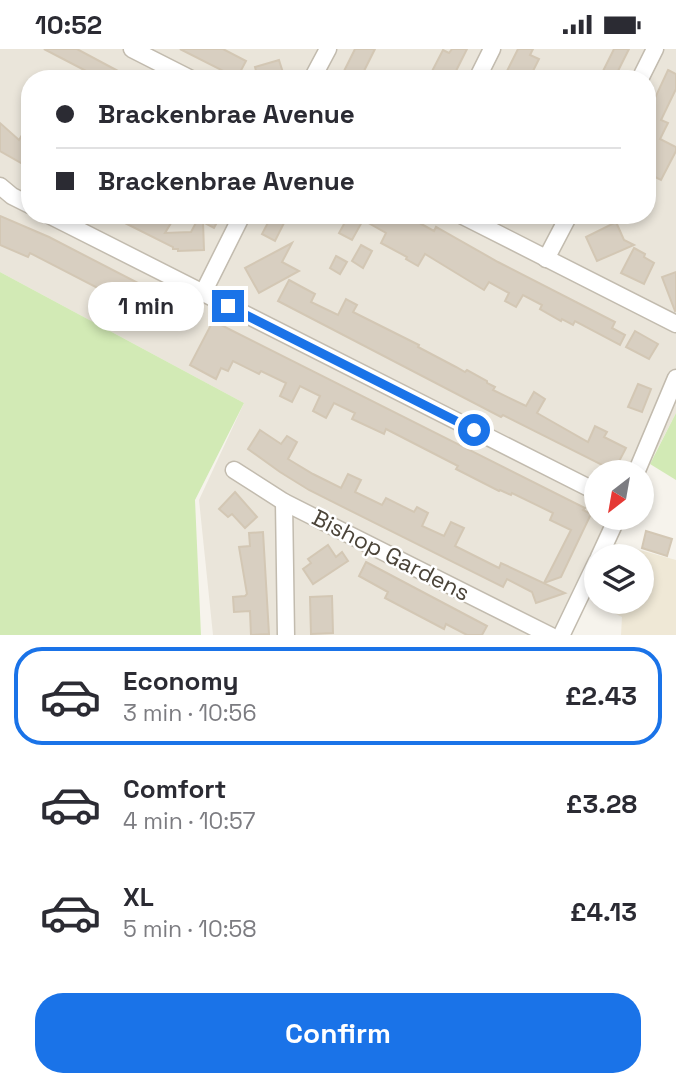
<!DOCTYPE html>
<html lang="en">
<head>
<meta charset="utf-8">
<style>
  body { margin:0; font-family:"Space Grotesk",sans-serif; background:#f2f2f3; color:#2b2b33; height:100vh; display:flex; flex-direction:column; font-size:26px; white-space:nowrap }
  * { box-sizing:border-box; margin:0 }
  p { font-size:23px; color:#7c7c81 }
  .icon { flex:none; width:38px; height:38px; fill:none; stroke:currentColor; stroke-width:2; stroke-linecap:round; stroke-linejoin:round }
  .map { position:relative; height:586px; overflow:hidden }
  .details { display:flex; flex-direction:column; background:#fff; flex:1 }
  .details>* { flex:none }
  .top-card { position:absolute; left:21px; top:21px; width:635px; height:154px; border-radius:28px; box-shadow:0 4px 10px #0003; display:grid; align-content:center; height:154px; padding:0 35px; background:#fff }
  .needle { width:46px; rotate:211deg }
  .controls { position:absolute; left:584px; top:411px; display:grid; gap:14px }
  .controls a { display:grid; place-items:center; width:70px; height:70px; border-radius:50%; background:#fff; box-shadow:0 4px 10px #0003; font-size:35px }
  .end { position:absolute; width:32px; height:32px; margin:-16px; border:9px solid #1a73e8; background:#fff; box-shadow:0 0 0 4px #fff }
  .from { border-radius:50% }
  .bubble { position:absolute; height:49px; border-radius:24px; background:#fff; box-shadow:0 4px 10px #0003; font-size:23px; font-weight:800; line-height:49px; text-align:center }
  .top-card b { display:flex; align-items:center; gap:24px; height:66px; font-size:26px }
  .top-card b+b { border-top:2px solid #e1e1e2 }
  .top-card i { width:18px; height:18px; background:#2b2b33 }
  ul { padding:12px 0 0; list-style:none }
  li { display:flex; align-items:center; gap:21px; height:98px; margin:0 14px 10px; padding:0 21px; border:4px solid transparent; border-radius:28px }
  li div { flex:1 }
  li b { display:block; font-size:26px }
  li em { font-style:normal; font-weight:800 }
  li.on { border-color:#1a73e8 }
  li>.icon { width:63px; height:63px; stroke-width:1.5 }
  .action { display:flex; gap:14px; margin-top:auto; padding:14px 35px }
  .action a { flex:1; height:80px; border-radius:28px; background:#1a73e8; color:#fff; font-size:28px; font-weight:800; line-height:80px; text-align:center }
  .status { display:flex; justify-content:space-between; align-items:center; height:49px; padding:0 35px; background:#fff; direction:ltr }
  .status svg { height:19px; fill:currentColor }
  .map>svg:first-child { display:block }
  .residential { fill:#eae5da; fill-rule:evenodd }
  .education { fill:#efe8d6 }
  .green { fill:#d2eab5 }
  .building { fill:#d8cfc1; stroke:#d3c7b4; stroke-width:2 }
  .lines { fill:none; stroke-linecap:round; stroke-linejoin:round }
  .street-casing { stroke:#c2bbae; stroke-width:19 }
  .street { stroke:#fff; stroke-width:16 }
  .route { stroke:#1a73e8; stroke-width:9 }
  .labels { text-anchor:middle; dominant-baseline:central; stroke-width:5; stroke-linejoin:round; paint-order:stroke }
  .street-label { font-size:23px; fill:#4b4439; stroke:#fff }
</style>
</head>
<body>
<div class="status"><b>10:52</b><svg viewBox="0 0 49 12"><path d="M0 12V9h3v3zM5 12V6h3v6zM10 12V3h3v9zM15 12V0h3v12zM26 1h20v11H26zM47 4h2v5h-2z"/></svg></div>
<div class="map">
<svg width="676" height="587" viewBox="0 0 676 587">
  <rect width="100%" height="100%" fill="#f6f3ec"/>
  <path class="residential" d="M0 0H676V364L642 429V424H597V469H620L561 586H213L199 451 244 354 0 223ZM30 30H648V166H30Z"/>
  <polygon class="education" points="611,493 676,511 676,586 621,586 622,568 596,555 597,553 642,553 642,508 605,507"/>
  <g class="green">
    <polygon points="0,223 244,354 195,451 201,586 0,586"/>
    <polygon points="676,364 676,431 650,415"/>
  </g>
  <g class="building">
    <polygon points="44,0 77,0 133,30 89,30 92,25"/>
    <polygon points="180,0 223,0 246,12 237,29"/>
    <polygon points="355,0 375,0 360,30 340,30"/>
    <polygon points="452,0 467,0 452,30 428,30 443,1 449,4"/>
    <polygon points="518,0 533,0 530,6 539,10 529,30 503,30"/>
    <polygon points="614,0 629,0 614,30 599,30"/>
    <polygon points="279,11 285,30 258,30 255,18"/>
    <polygon points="668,21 676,25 676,40 661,71 668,74 660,90 676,98 676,102 661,131 649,125 652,120 648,118 648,64"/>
    <polygon points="30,73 30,119 0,102 0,74 19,91"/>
    <polygon points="109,166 166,166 164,170 171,174 165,184 191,183 198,170 191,166 221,166 214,179 203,173 204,201 178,202 178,200 173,200 173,198"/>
    <polygon points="272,166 288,166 275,192 262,185"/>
    <polygon points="349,166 405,166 434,182 436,178 498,213 615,273 612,279 625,286 620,296 575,272 573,276 562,270 561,272 540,260 542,256 523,246 516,258 505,252 509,244 489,233 484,241 425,205 418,217 406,210 407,208 381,194 386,184 363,171 352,191 339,184"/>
    <polygon points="0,167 49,188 167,249 155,272 122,256 123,252 30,204 28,208 0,196"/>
    <polygon points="616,173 624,191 634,196 597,212 586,188"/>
    <polygon points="292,194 282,213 299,222 259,244 245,219"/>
    <polygon points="361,196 372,202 363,219 352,212"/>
    <polygon points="634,199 645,205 644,208 654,214 644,235 621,224"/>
    <polygon points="336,207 347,213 340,225 330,219"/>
    <polygon points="676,223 676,261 675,262 662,228"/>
    <polygon points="289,231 315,245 311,253 338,266 346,250 357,256 353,263 419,296 418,298 456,318 465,323 467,321 487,332 487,334 495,338 493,341 526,357 534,343 545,350 537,364 588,393 595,377 607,383 604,388 626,399 614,422 503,366 501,368 278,252"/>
    <polygon points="213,272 585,459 583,461 591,465 561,528 544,534 571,481 550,471 553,464 512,444 511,446 500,441 499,442 456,420 458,417 386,380 384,385 352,370 355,364 334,354 326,369 313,362 320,347 300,337 292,353 280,347 286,334 261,322 259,325 233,312 228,322 221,319 216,330 190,316"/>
    <polygon points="635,282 658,295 649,310 626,298"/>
    <polygon points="638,335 651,340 642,363 628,358"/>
    <polygon points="260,381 281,395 287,387 297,393 288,410 313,425 341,439 348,425 361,431 355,443 382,456 386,449 414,463 417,458 428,464 422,477 444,487 451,473 464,479 455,497 499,519 501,514 565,544 536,554 532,543 507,530 503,538 309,441 280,423 248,400"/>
    <polygon points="235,443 257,468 245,479 232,465 228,468 219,460"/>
    <polygon points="646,482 672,490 667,507 642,499"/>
    <polygon points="263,483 269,585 251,586 250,562 234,563 233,548 245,547 247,545 239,498 250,497 249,484"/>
    <polygon points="328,496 336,508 342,503 348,512 313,535 303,520 311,514 308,510"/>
    <polygon points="366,513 487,577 482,586 467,586 446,575 444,580 385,549 388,543 359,527"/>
    <polygon points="332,547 333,584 311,585 310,548"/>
  </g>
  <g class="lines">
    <g class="street-casing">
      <g id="street">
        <polyline points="132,0 191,30"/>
        <polyline points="312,30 328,0"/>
        <polyline points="477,30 492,0"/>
        <polyline points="640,30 655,0"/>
        <polyline points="0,137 12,147 30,156"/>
        <polyline points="49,166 597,443"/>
        <polyline points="461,166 676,275"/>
        <polyline points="546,210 569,166"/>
        <polyline points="203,244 242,166"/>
        <polyline points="234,421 284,453 551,587"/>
        <polyline points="636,424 676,329"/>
        <polyline points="284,453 286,587"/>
        <polyline points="599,508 617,469"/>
        <polyline points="561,587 597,512"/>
      </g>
    </g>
    <use href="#street" class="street"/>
  </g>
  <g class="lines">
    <polyline class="route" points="228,257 474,381"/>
  </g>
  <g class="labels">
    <g class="street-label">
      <text transform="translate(391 506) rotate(27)">Bishop Gardens</text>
    </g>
  </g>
</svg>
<div class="controls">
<a><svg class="needle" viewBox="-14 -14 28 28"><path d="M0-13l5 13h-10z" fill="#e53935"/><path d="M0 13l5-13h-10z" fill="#7c7c81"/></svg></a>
<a><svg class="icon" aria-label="layers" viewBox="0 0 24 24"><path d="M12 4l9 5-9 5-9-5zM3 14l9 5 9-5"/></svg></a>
</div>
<i class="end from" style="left:474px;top:381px"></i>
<i class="end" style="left:228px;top:257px"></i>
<div class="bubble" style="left:88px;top:233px;width:116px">1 min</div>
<div class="top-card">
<b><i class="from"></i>Brackenbrae Avenue</b>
<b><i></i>Brackenbrae Avenue</b>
</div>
</div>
<section class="details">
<ul>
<li class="on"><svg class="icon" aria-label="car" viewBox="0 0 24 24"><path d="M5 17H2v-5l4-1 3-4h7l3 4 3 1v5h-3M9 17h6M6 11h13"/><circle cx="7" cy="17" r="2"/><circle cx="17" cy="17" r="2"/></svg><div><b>Economy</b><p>3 min · 10:56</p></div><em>£2.43</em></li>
<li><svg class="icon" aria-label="car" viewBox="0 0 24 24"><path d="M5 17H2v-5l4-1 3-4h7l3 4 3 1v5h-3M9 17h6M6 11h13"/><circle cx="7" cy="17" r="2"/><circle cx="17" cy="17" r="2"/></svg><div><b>Comfort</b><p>4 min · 10:57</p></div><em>£3.28</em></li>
<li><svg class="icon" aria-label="car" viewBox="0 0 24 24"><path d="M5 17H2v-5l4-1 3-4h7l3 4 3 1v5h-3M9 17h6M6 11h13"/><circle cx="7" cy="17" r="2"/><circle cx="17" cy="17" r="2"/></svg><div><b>XL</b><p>5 min · 10:58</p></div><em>£4.13</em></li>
</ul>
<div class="action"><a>Confirm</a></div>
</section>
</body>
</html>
